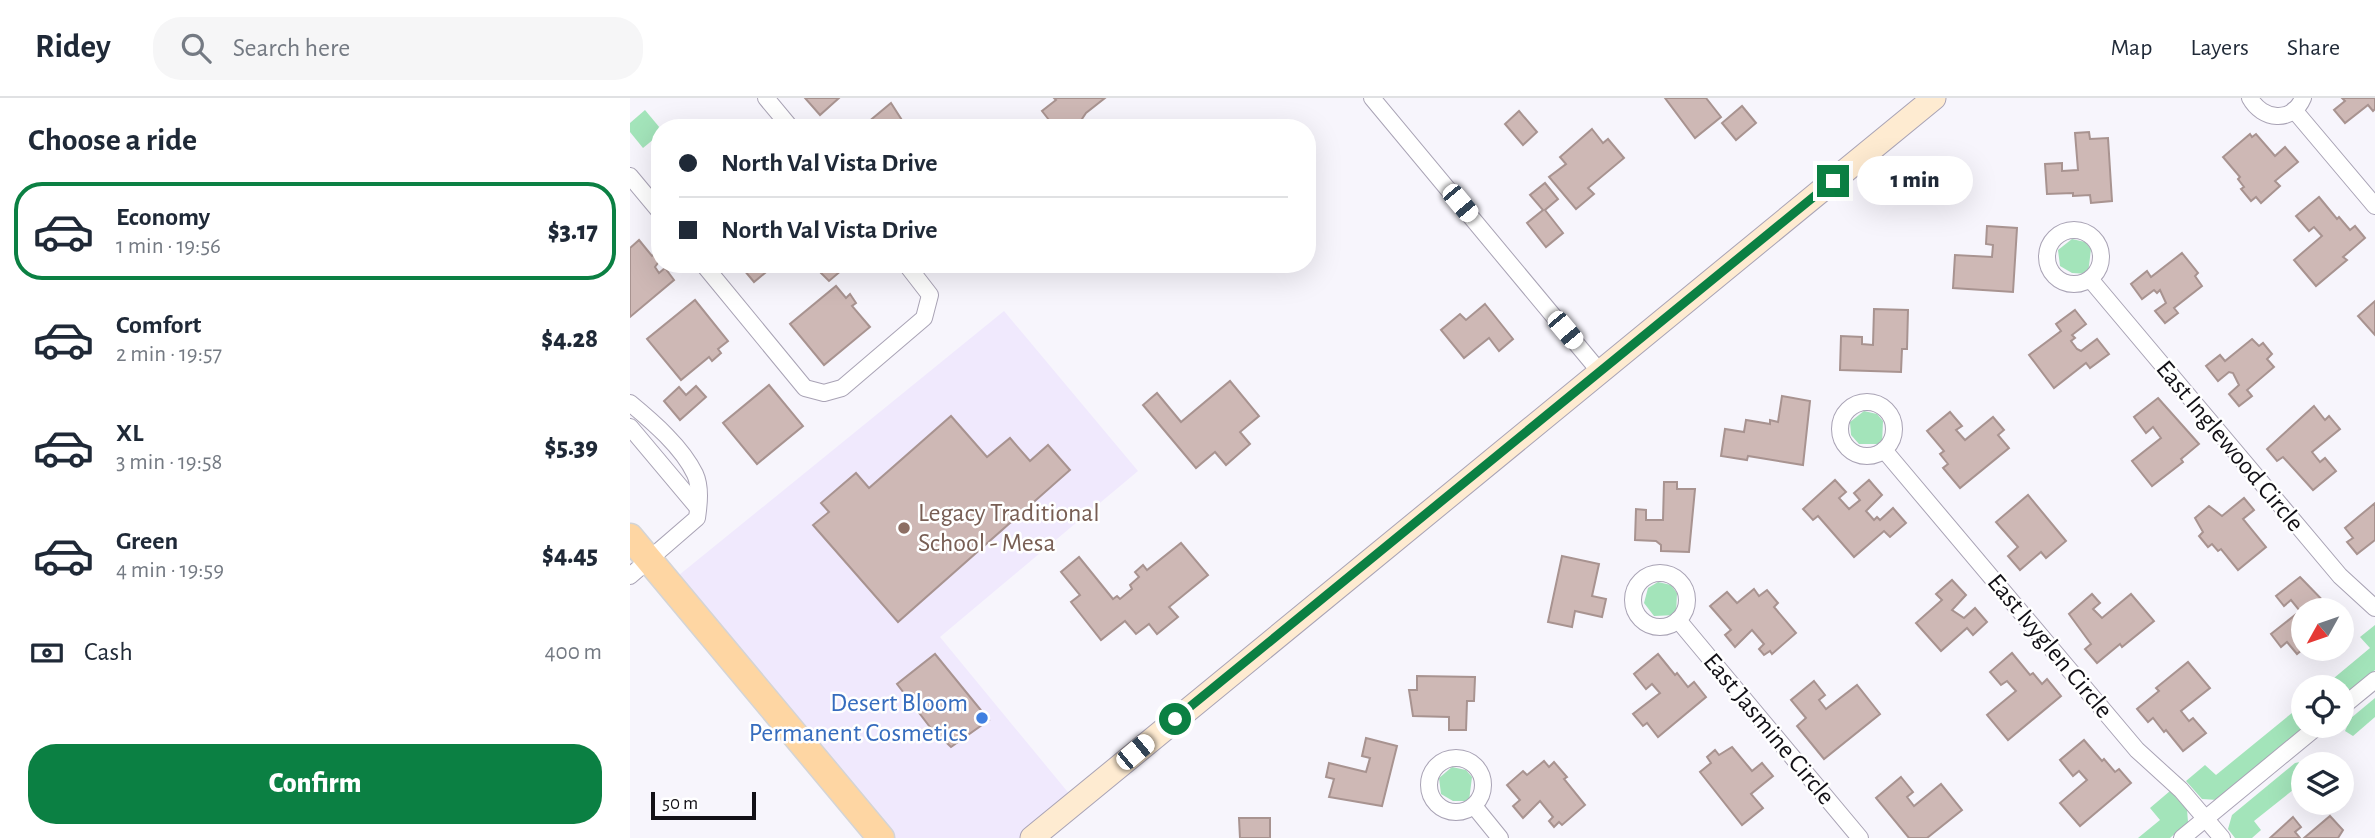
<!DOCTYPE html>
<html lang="en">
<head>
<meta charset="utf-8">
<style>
  body { margin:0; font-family:"Alegreya Sans",sans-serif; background:#f6f6f7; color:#1f2937; height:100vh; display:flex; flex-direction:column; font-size:26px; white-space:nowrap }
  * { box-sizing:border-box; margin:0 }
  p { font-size:23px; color:#747a83 }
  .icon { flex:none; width:38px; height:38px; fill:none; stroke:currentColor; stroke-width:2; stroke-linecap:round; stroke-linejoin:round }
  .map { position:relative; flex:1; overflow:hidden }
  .details { display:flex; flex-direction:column; background:#fff; width:630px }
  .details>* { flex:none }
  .guide { position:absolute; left:21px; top:21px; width:665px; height:154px; border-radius:28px; box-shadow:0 7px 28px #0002; display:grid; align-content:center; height:154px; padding:0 28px; background:#fff }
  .needle { width:46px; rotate:230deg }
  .controls { position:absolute; left:1661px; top:500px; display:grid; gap:14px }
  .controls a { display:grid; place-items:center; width:63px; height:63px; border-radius:50%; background:#fff; box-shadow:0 7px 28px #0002; font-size:35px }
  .scale { position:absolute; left:21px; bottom:18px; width:105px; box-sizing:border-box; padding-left:7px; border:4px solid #121016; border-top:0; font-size:19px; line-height:24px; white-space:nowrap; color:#121016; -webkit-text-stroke:5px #fff; paint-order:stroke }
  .end { position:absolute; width:32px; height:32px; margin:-16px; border:9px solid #0b8043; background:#fff; box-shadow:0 0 0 4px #fff }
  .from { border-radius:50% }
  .bubble { position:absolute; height:49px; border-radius:24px; background:#fff; box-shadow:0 7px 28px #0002; font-size:23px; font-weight:800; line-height:49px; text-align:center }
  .car { position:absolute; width:21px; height:42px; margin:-21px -10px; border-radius:9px; box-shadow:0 0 5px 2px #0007; background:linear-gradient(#fff 24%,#345 0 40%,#fff 0 76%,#345 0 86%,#fff 0) }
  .guide b { display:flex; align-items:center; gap:24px; height:66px; font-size:26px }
  .guide b+b { border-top:2px solid #e0e1e3 }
  .guide i { width:18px; height:18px; background:#1f2937 }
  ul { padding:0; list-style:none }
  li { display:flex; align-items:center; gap:21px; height:98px; margin:0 14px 10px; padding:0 14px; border:4px solid transparent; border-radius:28px }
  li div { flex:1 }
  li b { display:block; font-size:26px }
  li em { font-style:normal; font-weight:800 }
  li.selected { border-color:#0b8043 }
  li>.icon { width:63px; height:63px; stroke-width:1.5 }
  h2 { padding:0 28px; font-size:32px; line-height:84px }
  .pay { display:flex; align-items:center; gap:18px; height:77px; padding:0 28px; font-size:26px }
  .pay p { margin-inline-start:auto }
  .primary-button { display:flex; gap:14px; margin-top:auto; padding:14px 28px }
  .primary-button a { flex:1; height:80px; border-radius:28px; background:#0b8043; color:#fff; font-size:28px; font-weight:800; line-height:80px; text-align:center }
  header { display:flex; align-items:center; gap:42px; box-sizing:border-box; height:98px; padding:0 35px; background:#fff; border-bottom:2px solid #e0e1e3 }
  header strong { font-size:33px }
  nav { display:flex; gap:38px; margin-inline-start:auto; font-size:24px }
  .search { width:490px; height:63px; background:#f6f6f7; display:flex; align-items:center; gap:18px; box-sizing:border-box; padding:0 24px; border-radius:28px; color:#747a83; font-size:26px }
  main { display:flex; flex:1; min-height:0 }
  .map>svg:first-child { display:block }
  .built { fill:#f0e9fd }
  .green { fill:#a3e4ba }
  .building { fill:#ceb8b5; stroke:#a89390; stroke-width:2 }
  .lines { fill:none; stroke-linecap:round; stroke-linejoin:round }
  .minor-casing { stroke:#a9a3b5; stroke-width:18 }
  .secondary-casing { stroke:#a9a3b5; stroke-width:25 }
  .primary-casing { stroke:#d4d4d5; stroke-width:29 }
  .minor { stroke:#fff; stroke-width:16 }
  .secondary { stroke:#feebd1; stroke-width:23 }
  .primary { stroke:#fed6a3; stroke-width:26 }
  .route { stroke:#0b8043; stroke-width:9 }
  .education-dot { fill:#8d6e63; stroke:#fff; stroke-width:2.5 }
  .shop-dot { fill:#3f7fe0; stroke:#fff; stroke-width:2.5 }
  .labels { text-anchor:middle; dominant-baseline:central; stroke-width:5; stroke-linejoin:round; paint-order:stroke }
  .street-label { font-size:26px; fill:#121016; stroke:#fff }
  .education-label { font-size:26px; fill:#785e54; stroke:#fff; text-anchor:start }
  .shop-label { font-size:26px; fill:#366cbe; stroke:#fff; text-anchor:end }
</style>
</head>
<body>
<header>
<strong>Ridey</strong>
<div class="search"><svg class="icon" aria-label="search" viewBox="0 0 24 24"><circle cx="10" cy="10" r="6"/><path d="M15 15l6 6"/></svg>Search here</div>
<nav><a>Map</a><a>Layers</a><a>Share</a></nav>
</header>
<main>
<section class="details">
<h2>Choose a ride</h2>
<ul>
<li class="selected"><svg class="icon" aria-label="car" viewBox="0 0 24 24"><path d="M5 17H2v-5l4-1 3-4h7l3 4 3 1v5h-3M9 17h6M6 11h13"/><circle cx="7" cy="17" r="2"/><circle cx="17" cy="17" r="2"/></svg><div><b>Economy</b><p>1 min · 19:56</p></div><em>$3.17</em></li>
<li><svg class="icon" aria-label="car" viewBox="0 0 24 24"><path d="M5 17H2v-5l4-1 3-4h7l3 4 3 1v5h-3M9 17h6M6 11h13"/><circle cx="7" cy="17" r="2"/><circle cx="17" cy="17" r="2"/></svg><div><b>Comfort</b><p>2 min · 19:57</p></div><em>$4.28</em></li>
<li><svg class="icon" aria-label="car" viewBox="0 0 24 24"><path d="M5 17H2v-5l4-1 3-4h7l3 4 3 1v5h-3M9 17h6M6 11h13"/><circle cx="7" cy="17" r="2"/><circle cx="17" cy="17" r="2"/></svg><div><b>XL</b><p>3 min · 19:58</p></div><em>$5.39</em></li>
<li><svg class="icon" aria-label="car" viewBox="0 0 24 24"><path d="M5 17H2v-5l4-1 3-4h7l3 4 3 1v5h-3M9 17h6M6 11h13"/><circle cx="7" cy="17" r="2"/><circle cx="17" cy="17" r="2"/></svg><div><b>Green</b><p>4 min · 19:59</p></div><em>$4.45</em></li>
</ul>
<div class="pay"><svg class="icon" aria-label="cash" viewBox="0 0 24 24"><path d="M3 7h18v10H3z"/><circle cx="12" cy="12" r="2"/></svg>Cash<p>400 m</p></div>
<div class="primary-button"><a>Confirm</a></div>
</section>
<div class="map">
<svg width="1745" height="740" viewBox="0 0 1745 740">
  <rect width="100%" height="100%" fill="#f7f5fc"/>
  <polygon class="built" points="374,213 508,373 310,539 446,704 402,740 251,740 38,486"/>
  <g class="green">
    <polygon points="15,12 30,30 30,36 13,50 0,34 0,25"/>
    <polygon points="1442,141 1455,144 1461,151 1458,176 1442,175 1430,168 1428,152"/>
    <polygon points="1234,313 1247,316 1253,323 1252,346 1229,346 1221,337 1220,324"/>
    <polygon points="1028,484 1041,487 1047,495 1046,517 1024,518 1014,505 1018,490"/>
    <polygon points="1745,527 1745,572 1712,600 1712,590 1692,590 1740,550 1730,539"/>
    <polygon points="1745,600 1745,619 1723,638 1715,633 1721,620"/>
    <polygon points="1673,606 1673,628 1677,628 1588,702 1572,701 1556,683 1575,667 1586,677"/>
    <polygon points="1684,661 1687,667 1673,667 1673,684 1624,723 1631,732 1622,740 1605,740 1598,731 1602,717 1665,665"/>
    <polygon points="822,669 836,672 842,679 839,703 823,703 811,696 809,680"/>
    <polygon points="1540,693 1557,711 1558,724 1540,740 1508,740 1530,722 1520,710"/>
  </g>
  <g class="building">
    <polygon points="175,0 209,0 190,17"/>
    <polygon points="424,0 475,0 456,15 452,21 456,26 451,30 409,30 419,22 412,13 426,2"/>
    <polygon points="1035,0 1076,0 1091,19 1065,40"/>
    <polygon points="1712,0 1745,0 1745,11 1743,13 1738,7 1715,25 1704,12 1715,3"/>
    <polygon points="261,5 277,30 231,30"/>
    <polygon points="1112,8 1126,25 1106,42 1092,25"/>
    <polygon points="889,13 907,34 893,47 875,26"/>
    <polygon points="962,31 973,45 978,41 994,60 958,90 964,96 946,111 919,79 936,66 930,59"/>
    <polygon points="1459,34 1460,41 1478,40 1482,103 1461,105 1460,97 1443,98 1443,95 1417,96 1415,66 1432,65 1432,73 1448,72 1445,35"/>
    <polygon points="1620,36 1622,39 1626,36 1645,58 1655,49 1668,64 1645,83 1650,88 1631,105 1626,99 1621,103 1611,91 1614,89 1608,81 1610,79 1593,59"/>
    <polygon points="915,85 928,101 915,112 933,135 916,149 897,125 913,112 900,97"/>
    <polygon points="1689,99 1707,121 1709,119 1720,132 1725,128 1735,140 1713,159 1717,162 1686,188 1664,162 1692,138 1684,129 1679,133 1666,118"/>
    <polygon points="1357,128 1387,130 1383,194 1323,190 1325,157 1362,159 1363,147 1356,146"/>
    <polygon points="9,142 22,158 25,156 30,162 25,169 29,175 35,170 44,182 0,219 0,150"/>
    <polygon points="1552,155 1568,175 1565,178 1572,188 1544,210 1548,215 1535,225 1525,213 1536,205 1530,192 1527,195 1524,192 1512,201 1501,186 1517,173 1521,179"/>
    <polygon points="109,166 146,166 124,184"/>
    <polygon points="197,166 219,166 199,183 189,173"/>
    <polygon points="206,188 216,200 220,196 226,205 222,208 240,229 194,267 160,226"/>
    <polygon points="65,202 98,243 88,251 91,255 82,263 79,259 51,282 17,241"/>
    <polygon points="1745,203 1745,237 1728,218"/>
    <polygon points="855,206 883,241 869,253 859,240 834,260 811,232 830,216 836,222"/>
    <polygon points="1244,211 1278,212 1277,251 1272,251 1271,274 1210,272 1211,238 1232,239 1232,246 1243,247"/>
    <polygon points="1445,212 1456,226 1442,237 1445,240 1441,243 1447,251 1451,253 1467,241 1479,256 1460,270 1456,265 1424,290 1399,257 1431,233 1426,226"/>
    <polygon points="1622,241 1629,248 1633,245 1642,256 1637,261 1644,269 1617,292 1622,298 1609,308 1599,296 1609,287 1603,275 1599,274 1588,283 1576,268 1590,257 1595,263"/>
    <polygon points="600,283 629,318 610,334 620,346 596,367 585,354 566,370 513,307 527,295 551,324"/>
    <polygon points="139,287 173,328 127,366 93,325"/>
    <polygon points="66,288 76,299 50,322 34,303 49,289 56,297"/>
    <polygon points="1152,298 1180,303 1173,367 1118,358 1117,362 1091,358 1095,331 1114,334 1116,322 1140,326 1140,322 1148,324"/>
    <polygon points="1528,300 1569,346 1551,361 1553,364 1522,388 1502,363 1531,340 1523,329 1516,335 1504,319"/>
    <polygon points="1684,308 1695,322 1699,318 1710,331 1682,354 1690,364 1695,360 1706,373 1683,392 1653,359 1647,363 1637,351"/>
    <polygon points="1320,314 1332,328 1326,332 1335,342 1363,319 1374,332 1368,337 1379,350 1330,390 1313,370 1318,366 1310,356 1314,353 1297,333"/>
    <polygon points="321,318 357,359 380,340 400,363 418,347 440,372 268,524 183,427 199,414 191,405 226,375 239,390"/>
    <polygon points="1205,382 1216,394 1209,400 1219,411 1230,402 1224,395 1239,382 1252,397 1236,413 1244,422 1247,419 1250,422 1263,410 1276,425 1260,439 1254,433 1224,459 1188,418 1183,422 1173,411"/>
    <polygon points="1034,384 1047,384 1047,391 1065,391 1059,454 1031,453 1031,447 1026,443 1005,442 1006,411 1016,412 1016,422 1033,422"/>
    <polygon points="1398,397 1436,443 1416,460 1411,454 1390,472 1378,458 1388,449 1366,424"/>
    <polygon points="1614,400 1624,412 1613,421 1636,449 1608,472 1591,451 1588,453 1582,446 1578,449 1569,438 1573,434 1565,420 1579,408 1592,418"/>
    <polygon points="1745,405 1745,442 1727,456 1717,444 1723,440 1715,430"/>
    <polygon points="551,445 578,477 539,509 548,519 527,536 519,526 506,536 495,523 471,542 441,504 450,497 431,474 449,459 483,501 487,498 490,501 502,491 500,487 509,479 505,474 513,467 517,472"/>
    <polygon points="932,458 969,466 962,498 976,501 972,519 945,513 942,529 918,524"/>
    <polygon points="1670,479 1703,513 1673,513 1673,551 1667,556 1657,544 1651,549 1641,536 1670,513 1661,502 1654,508 1646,498"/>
    <polygon points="1322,482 1336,497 1322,512 1334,520 1345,510 1357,524 1343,537 1337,530 1311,553 1286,525 1312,502 1306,496"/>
    <polygon points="1124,491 1129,498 1137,492 1148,505 1144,509 1166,535 1142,556 1140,553 1134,557 1129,551 1134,546 1122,532 1105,549 1095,537 1101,532 1080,508 1097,494 1107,505"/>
    <polygon points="1462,496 1470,505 1463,511 1472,520 1501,496 1524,523 1492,549 1490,546 1467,565 1455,551 1461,546 1439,516"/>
    <polygon points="1382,555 1400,577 1403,575 1412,586 1417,581 1431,598 1378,642 1357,617 1386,593 1377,583 1371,587 1360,574"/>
    <polygon points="305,556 359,622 321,649 300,629 267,586"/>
    <polygon points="1028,556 1045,577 1047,575 1058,589 1064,584 1076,599 1028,639 1017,625 1013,628 1003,616 1030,595 1022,586 1016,591 1004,576"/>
    <polygon points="1558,564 1580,590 1551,613 1559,623 1563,620 1576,635 1553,653 1536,632 1534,634 1523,620 1518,624 1507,611 1529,593 1526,590"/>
    <polygon points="787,578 845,579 844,603 837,603 836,632 819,632 819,619 783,618 779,592 787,592"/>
    <polygon points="1184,583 1195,597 1189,602 1196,611 1227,587 1250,616 1194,661 1167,628 1176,620 1161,602"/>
    <polygon points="736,640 767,648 752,708 699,699 704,681 696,679 699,665 736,674 740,660 732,658"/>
    <polygon points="1454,642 1472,663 1474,661 1485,674 1489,671 1501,685 1450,728 1430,705 1457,682 1449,673 1443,678 1430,662"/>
    <polygon points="1102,649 1122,673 1132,665 1143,678 1121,696 1133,710 1112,727 1070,674 1081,665 1077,659 1085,652 1089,657"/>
    <polygon points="914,663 919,669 924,664 937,679 934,681 955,707 932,727 929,724 924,729 919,723 923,719 910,703 893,720 883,708 890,702 877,687 893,673 897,677"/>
    <polygon points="1271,679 1283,694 1277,699 1284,708 1311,686 1332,712 1297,740 1279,740 1246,700"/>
    <polygon points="1700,718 1713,732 1708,740 1674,740"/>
    <polygon points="1663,719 1671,729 1665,734 1670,740 1640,740"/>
    <polygon points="609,720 640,720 640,740 610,740"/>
  </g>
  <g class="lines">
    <g class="minor-casing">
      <g id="minor">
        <polyline points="136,0 161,30"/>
        <polyline points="742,0 970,274"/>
        <path d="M1620 0C1632 22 1662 26 1673 0"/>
        <polyline points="1664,12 1745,108"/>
        <polyline points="0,78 30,114"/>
        <circle cx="1444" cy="159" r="27"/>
        <polyline points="73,166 175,290 194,295 212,290 294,220 300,197 276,166"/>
        <polyline points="1460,181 1710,478 1745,510"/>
        <circle cx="1237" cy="331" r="27"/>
        <path d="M0 305C23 324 52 349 65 376 71 389 69 406 67 420L0 478"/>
        <polyline points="0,329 68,410"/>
        <polyline points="1254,352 1507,652 1551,692 1592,740"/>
        <circle cx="1030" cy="502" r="27"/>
        <polyline points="1048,522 1230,740"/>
        <polyline points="1712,609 1745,582"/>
        <circle cx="826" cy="687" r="27"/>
        <polyline points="844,708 870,740"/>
        <polyline points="1552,740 1688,628"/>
      </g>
    </g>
    <g class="secondary-casing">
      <polyline id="secondary" points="402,740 1304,0"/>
    </g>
    <g class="primary-casing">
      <polyline id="primary" points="0,439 251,740"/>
    </g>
    <use href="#minor" class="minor"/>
    <use href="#secondary" class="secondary"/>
    <use href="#primary" class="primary"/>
  </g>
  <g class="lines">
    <polyline class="route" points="545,621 1203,83"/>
  </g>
  <circle class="education-dot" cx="274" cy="430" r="7"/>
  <circle class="shop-dot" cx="352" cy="620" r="7"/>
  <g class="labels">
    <g class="street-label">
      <text transform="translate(1600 348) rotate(50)">East Inglewood Circle</text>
      <text transform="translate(1420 548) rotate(50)">East Ivyglen Circle</text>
      <text transform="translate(1139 631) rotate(50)">East Jasmine Circle</text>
    </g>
    <g class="education-label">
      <text x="288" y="415">Legacy Traditional<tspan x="288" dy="30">School - Mesa</tspan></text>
    </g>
    <g class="shop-label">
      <text x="338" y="605">Desert Bloom<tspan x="338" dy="30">Permanent Cosmetics</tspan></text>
    </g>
  </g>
</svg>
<div class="controls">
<a><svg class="needle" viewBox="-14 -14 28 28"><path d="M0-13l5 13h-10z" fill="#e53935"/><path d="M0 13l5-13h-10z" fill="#747a83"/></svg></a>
<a><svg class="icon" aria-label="locate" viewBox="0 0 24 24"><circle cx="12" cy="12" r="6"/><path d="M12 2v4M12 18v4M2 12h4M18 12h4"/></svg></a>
<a><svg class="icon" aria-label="layers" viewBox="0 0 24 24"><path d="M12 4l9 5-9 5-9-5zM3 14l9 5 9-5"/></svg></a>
</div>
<div class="scale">50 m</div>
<i class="end from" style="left:545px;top:621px"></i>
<i class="end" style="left:1203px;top:83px"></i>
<div class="bubble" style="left:1227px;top:58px;width:116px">1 min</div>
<i class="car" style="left:830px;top:105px;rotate:140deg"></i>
<i class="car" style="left:935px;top:232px;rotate:140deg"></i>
<i class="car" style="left:505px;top:654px;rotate:50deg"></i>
<div class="guide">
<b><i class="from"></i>North Val Vista Drive</b>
<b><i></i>North Val Vista Drive</b>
</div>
</div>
</main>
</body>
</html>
